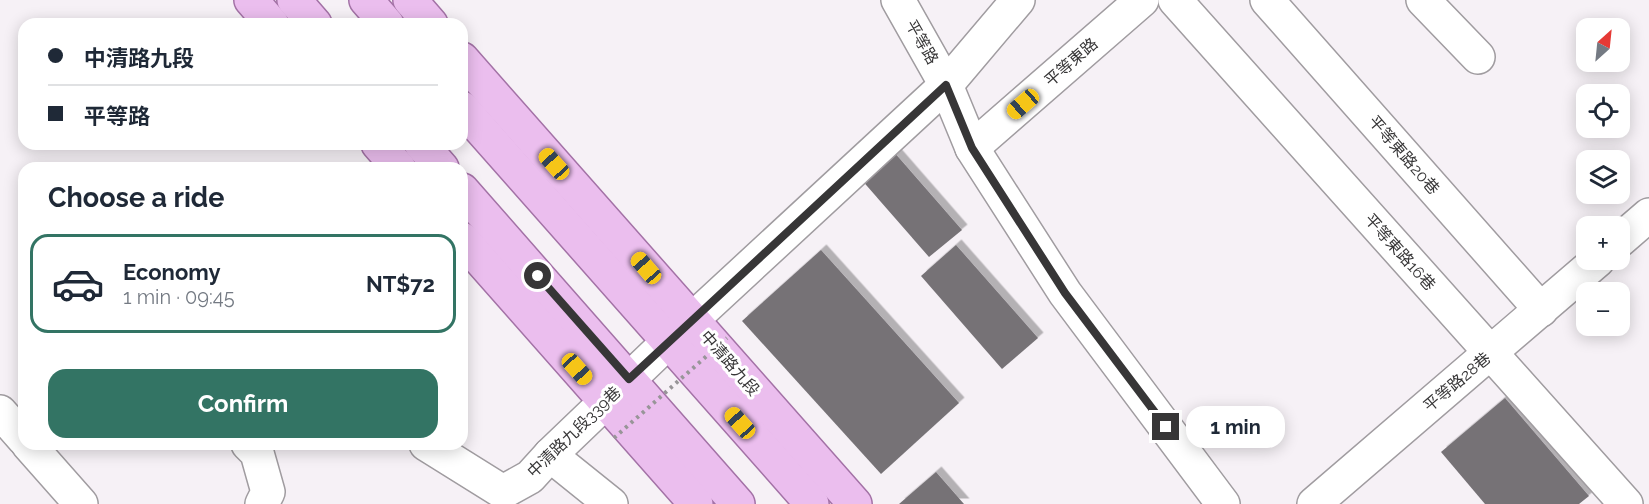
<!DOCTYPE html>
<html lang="en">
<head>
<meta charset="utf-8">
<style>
  body { margin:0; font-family:Raleway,"Noto Sans TC",sans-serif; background:#f6f6f7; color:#1f2937; height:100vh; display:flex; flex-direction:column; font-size:22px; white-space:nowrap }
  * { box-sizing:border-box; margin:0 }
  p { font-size:20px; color:#747a83 }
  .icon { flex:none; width:33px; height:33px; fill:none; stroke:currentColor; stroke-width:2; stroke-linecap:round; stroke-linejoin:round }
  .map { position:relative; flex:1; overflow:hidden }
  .details { position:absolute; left:18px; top:162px; width:450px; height:288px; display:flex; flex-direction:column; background:#fff; border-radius:18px; box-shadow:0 3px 15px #0003 }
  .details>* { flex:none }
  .guide { position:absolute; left:18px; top:18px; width:450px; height:132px; border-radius:18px; box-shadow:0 3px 15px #0003; display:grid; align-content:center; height:132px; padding:0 30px; background:#fff }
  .needle { width:39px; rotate:27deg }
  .buttons { position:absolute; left:1576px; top:18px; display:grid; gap:12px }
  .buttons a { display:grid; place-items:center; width:54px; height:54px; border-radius:12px; background:#fff; box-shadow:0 3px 15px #0003; font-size:30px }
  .end { position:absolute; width:27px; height:27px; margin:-14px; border:8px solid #373637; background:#fff; box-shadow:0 0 0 3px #fff }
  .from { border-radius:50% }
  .bubble { position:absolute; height:42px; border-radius:18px; background:#fff; box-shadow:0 3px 15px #0003; font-size:20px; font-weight:700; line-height:42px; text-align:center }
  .car { position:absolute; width:18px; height:36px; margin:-18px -9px; border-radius:8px; box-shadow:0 0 4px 2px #0007; background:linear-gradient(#f5c518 24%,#345 0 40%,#f5c518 0 76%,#345 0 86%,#f5c518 0) }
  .guide b { display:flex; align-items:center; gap:21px; height:57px; font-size:22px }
  .guide b+b { border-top:2px solid #e0e1e3 }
  .guide i { width:15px; height:15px; background:#1f2937 }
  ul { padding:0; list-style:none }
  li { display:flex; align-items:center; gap:18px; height:99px; margin:0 12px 9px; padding:0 18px; border:3px solid transparent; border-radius:18px }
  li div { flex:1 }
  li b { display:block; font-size:22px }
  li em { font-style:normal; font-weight:700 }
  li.active { border-color:#337464 }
  li>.icon { width:54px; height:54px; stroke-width:1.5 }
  h2 { padding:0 30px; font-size:27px; line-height:72px }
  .action { display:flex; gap:12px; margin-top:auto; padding:12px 30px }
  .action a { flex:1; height:69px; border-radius:18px; background:#337464; color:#fff; font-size:24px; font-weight:700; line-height:69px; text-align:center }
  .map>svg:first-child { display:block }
  .building { fill:#767276; filter:url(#shadow) }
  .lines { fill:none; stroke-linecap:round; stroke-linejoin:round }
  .minor-casing { stroke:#a09ca0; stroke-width:36 }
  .major-casing { stroke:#a372a6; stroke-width:36 }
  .minor { stroke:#fff; stroke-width:33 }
  .major { stroke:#ebbeee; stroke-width:33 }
  .path-bridge { stroke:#989598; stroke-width:4; stroke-dasharray:3 4.5; stroke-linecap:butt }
  .route { stroke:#373637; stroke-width:8 }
  .labels { text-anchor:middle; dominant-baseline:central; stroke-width:6; stroke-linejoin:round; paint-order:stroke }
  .street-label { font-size:16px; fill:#373637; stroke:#fff }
</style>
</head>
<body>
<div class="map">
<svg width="1649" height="504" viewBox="0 0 1649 504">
  <defs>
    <filter id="shadow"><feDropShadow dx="5.5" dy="-5.5" stdDeviation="0" flood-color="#0004"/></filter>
  </defs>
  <rect width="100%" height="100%" fill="#f6f1f6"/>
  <g class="building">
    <polygon points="893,151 962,230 929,257 860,178"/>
    <polygon points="956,245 1038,338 1002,369 921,276"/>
    <polygon points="821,250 959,403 881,474 742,321"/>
    <polygon points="1505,398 1589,496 1579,504 1485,504 1441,452"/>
    <polygon points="936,472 964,504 899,504"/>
  </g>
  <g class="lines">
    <g class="minor-casing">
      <g id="minor">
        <polyline points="898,0 946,85 972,148 1065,293 1223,504"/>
        <polyline points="1175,0 1626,504"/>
        <polyline points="1267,0 1541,310"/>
        <polyline points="1423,0 1478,57"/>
        <polyline points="972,148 1142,0"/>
        <polyline points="1620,240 1649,215"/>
        <polyline points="0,412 24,439"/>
        <polyline points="28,444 81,504"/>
        <polyline points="248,444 257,453 268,492 262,504"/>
        <polyline points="426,444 503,492 530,477 550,455 668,342 946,85 1018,0"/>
        <polyline points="550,455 611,504"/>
        <polyline points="1314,504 1598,260"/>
      </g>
    </g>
    <g class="major-casing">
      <g id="major">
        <polyline points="251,0 272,24"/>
        <polyline points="294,0 315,24"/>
        <polyline points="366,0 387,24"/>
        <polyline points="410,0 431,24"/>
        <polyline points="462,59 855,504"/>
        <polyline points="462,108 812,504"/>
        <polyline points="378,144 399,168"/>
        <polyline points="421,144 442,168"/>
        <polyline points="462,190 738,504"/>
        <polyline points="462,239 696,504"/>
      </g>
    </g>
    <use href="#minor" class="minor"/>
    <use href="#major" class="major"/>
    <polyline class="path-bridge" points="614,438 727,338"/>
  </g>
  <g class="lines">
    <polyline class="route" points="538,276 629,379 946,85 972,148 1065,293 1166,427"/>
  </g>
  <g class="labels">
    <g class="street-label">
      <text transform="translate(922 42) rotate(60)">平等路</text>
      <text transform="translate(1071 62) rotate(-41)">平等東路</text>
      <text transform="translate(1404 155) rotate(49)">平等東路20巷</text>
      <text transform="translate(1400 252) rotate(48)">平等東路16巷</text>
      <text transform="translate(730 363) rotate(49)">中清路九段</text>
      <text transform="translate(1457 382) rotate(-40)">平等路28巷</text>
      <text transform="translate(574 432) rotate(-44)">中清路九段339巷</text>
    </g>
  </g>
</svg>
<div class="buttons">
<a><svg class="needle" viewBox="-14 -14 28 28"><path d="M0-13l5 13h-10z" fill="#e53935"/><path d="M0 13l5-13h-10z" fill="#747a83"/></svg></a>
<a><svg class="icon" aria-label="locate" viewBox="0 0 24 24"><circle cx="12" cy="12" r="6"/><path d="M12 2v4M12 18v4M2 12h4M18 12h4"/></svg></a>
<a><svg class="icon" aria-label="layers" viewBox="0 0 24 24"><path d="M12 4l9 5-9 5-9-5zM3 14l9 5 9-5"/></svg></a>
<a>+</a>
<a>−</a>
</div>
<i class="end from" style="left:538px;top:276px"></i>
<i class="end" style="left:1166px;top:427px"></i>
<div class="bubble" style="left:1186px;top:406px;width:99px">1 min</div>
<i class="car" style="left:1023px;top:104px;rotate:229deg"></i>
<i class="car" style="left:554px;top:164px;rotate:318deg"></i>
<i class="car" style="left:646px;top:268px;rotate:319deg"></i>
<i class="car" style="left:577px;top:369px;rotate:138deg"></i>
<i class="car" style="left:740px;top:423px;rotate:318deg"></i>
<div class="guide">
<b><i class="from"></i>中清路九段</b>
<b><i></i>平等路</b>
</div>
<section class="details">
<h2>Choose a ride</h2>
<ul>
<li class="active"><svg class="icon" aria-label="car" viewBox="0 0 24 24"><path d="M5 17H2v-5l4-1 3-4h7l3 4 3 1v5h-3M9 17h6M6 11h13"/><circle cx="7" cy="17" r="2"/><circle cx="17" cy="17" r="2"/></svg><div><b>Economy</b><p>1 min · 09:45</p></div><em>NT$72</em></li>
</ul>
<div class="action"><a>Confirm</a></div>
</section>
</div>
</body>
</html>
